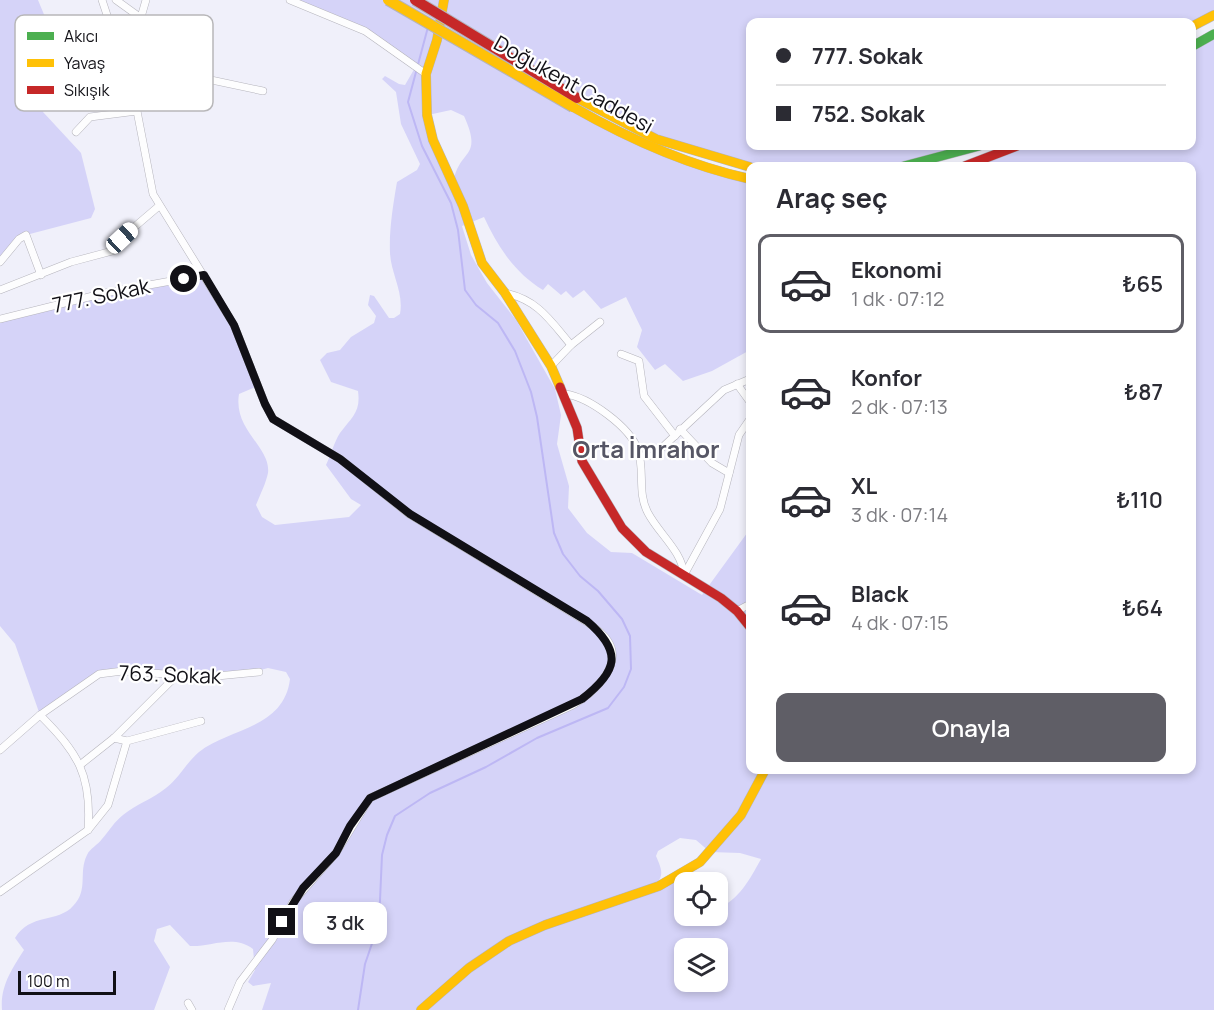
<!DOCTYPE html>
<html lang="tr">
<head>
<meta charset="utf-8">
<style>
  body { margin:0; font-family:Manrope,sans-serif; background:#f7f7f7; color:#2b2b33; height:100vh; display:flex; flex-direction:column; font-size:22px; white-space:nowrap }
  * { box-sizing:border-box; margin:0 }
  p { font-size:20px; color:#7c7c81 }
  .icon { flex:none; width:33px; height:33px; fill:none; stroke:currentColor; stroke-width:2; stroke-linecap:round; stroke-linejoin:round }
  .map { position:relative; flex:1; overflow:hidden }
  .sheet { position:absolute; left:746px; top:162px; width:450px; height:612px; display:flex; flex-direction:column; background:#fff; border-radius:12px; box-shadow:0 3px 9px #0003 }
  .sheet>* { flex:none }
  .guide { position:absolute; left:746px; top:18px; width:450px; height:132px; border-radius:12px; box-shadow:0 3px 9px #0003; display:grid; align-content:center; height:132px; padding:0 30px; background:#fff }
  .controls { position:absolute; left:674px; top:872px; display:grid; gap:12px }
  .controls a { display:grid; place-items:center; width:54px; height:54px; border-radius:12px; background:#fff; box-shadow:0 3px 9px #0003; font-size:30px }
  .scale { position:absolute; left:18px; bottom:15px; width:98px; box-sizing:border-box; padding-left:6px; border:3px solid #111016; border-top:0; font-size:16px; line-height:21px; white-space:nowrap; color:#111016; -webkit-text-stroke:4px #fff; paint-order:stroke }
  .end { position:absolute; width:27px; height:27px; margin:-14px; border:8px solid #111016; background:#fff; box-shadow:0 0 0 3px #fff }
  .from { border-radius:50% }
  .bubble { position:absolute; height:42px; border-radius:12px; background:#fff; box-shadow:0 3px 9px #0003; font-size:20px; font-weight:600; line-height:42px; text-align:center }
  .car { position:absolute; width:18px; height:36px; margin:-18px -9px; border-radius:8px; box-shadow:0 0 4px 2px #0007; background:linear-gradient(#fff 24%,#345 0 40%,#fff 0 76%,#345 0 86%,#fff 0) }
  .guide b { display:flex; align-items:center; gap:21px; height:57px; font-size:22px }
  .guide b+b { border-top:2px solid #e1e1e2 }
  .guide i { width:15px; height:15px; background:#2b2b33 }
  ul { padding:0; list-style:none }
  li { display:flex; align-items:center; gap:18px; height:99px; margin:0 12px 9px; padding:0 18px; border:3px solid transparent; border-radius:12px }
  li div { flex:1 }
  li b { display:block; font-size:22px }
  li em { font-style:normal; font-weight:600 }
  li.on { border-color:#5f5e66 }
  li>.icon { width:54px; height:54px; stroke-width:1.5 }
  h2 { padding:0 30px; font-size:27px; line-height:72px }
  .action { display:flex; gap:12px; margin-top:auto; padding:12px 30px }
  .action a { flex:1; height:69px; border-radius:12px; background:#5f5e66; color:#fff; font-size:24px; font-weight:600; line-height:69px; text-align:center }
  .map>svg:first-child { display:block }
  .green { fill:#d5d3f8; fill-rule:evenodd }
  .lines { fill:none; stroke-linecap:round; stroke-linejoin:round }
  .stream { stroke:#bdb7f4; stroke-width:2 }
  .street-casing { stroke:#b5b4bc; stroke-width:8 }
  .fast-casing { stroke:#b5b4bc; stroke-width:10 }
  .slow-casing { stroke:#b5b4bc; stroke-width:10 }
  .jam-casing { stroke:#b5b4bc; stroke-width:10 }
  .street { stroke:#fdfdfe; stroke-width:7 }
  .fast { stroke:#4caf50; stroke-width:9 }
  .slow { stroke:#ffc107; stroke-width:9 }
  .jam { stroke:#c62828; stroke-width:9 }
  .slow-bridge-casing { stroke:#b5b4bc; stroke-width:12; stroke-linecap:butt }
  .jam-bridge-casing { stroke:#b5b4bc; stroke-width:12; stroke-linecap:butt }
  .slow-bridge { stroke:#ffc107; stroke-width:10 }
  .jam-bridge { stroke:#c62828; stroke-width:10 }
  .route { stroke:#111016; stroke-width:8 }
  .labels { text-anchor:middle; dominant-baseline:central; stroke-width:4.5; stroke-linejoin:round; paint-order:stroke }
  .street-label { font-size:21px; fill:#111016; stroke:#fff }
  .quarter-label { font-size:24px; font-weight:bold; fill:#565665; stroke:#fff }
  .key { fill:#fff; stroke:#b8b7b9; stroke-width:1.5 }
  .key-label { font-size:16px; fill:#111016 }
</style>
</head>
<body>
<div class="map">
<svg width="1214" height="1010" viewBox="0 0 1214 1010">
  <rect width="100%" height="100%" fill="#f0f0fa"/>
  <g class="green">
    <path d="M0 0H38C48 24 62 56 57 82 55 92 47 103 43 112L81 153 95 209 91 218 26 235 0 262Z"/>
    <path d="M290 0H1214V15L1191 22H750V146H979L904 166 750 167 692 151 568 93 617 133 750 179V350L712 371 683 381 665 364 655 370 637 347 642 330 626 297 601 309 584 290 573 298 566 291 561 295 548 284 543 290C514 272 498 247 484 217L462 226 471 255 487 283 516 320 555 389 561 415 557 444 569 486 568 508 587 533 611 552 632 553 702 595 750 529V770H1191V166H965L1017 146H1191V47L1214 34V1010H262L271 983 253 986 248 982 255 970 253 949C233 934 212 947 190 946L170 925 157 929 154 941 170 967 154 1010H2C0 986 12 969 24 950L15 938C30 913 58 923 73 906 89 890 78 873 87 855 90 848 98 845 102 839 109 831 115 821 123 815 136 804 153 799 166 788 179 778 187 762 199 752 229 728 284 729 290 679L286 672 268 668 241 675 99 674 40 715 15 644 0 626V319L48 306 203 277 234 325 258 386 239 394C233 430 271 447 268 473 266 483 260 495 256 505L262 517 275 525 349 517 361 505 351 499 326 465C331 455 334 442 340 433 352 417 361 412 358 391L331 382 320 360 327 353 340 350 351 337 374 323 376 316 368 305 370 295 374 296 389 318H394L400 314C404 292 391 274 390 253 389 230 393 205 397 182L417 170 420 164 401 124 396 92 382 79 385 76 399 84 405 85 416 66 378 39ZM451 110 464 116C484 160 458 148 453 184L428 115ZM680 838 696 840 710 852 740 853 761 859C750 879 739 900 717 909V915H684V889L673 880 653 887C665 876 662 870 656 856L658 851ZM684 948H717V981H684Z"/>
  </g>
  <g class="lines">
    <polyline class="stream" points="358,1010 365,964 379,923 382,855 387,835 395,816 430,793 486,767 537,738 608,708 624,687 631,669 630,636 622,619 598,591 580,576 563,554 554,533 537,417 531,392 515,351 498,323 476,305 465,290 458,230 451,203 422,146 408,102 428,27"/>
    <g class="street-casing">
      <g id="street">
        <polyline points="116,0 141,18"/>
        <path d="M146 0 139 24 136 87 137 111 153 194 234 325 265 404 273 419 340 459 409 514 587 622C594 627 603 633 608 641 624 666 592 694 573 705L370 798 336 853 293 902 272 940 240 982 228 1010"/>
        <polyline points="290,0 365,31 426,74"/>
        <polyline points="84,29 109,21 102,0"/>
        <polyline points="136,64 263,91"/>
        <polyline points="76,132 90,117 137,111"/>
        <polyline points="0,262 19,239 26,235 41,275"/>
        <polyline points="0,290 71,262 116,250 118,241 159,206"/>
        <path d="M505 293C538 300 550 320 571 345"/>
        <polyline points="0,319 105,293 204,275"/>
        <polyline points="621,354 639,361 644,396 675,436"/>
        <polyline points="551,366 571,345 600,322"/>
        <polyline points="737,384 750,402"/>
        <path d="M565 394C589 397 630 427 638 450 645 471 637 493 648 513 659 534 682 551 684 575"/>
        <polyline points="680,429 712,463 729,473"/>
        <polyline points="639,456 653,456 724,390 750,379"/>
        <polyline points="684,575 720,509 739,435 750,419"/>
        <polyline points="737,611 750,604"/>
        <path d="M40 715C78 753 92 775 88 830"/>
        <polyline points="127,741 201,721"/>
        <polyline points="0,750 40,715 99,674 123,671 207,677 259,672"/>
        <polyline points="80,765 114,738 175,677"/>
        <polyline points="0,892 88,830 108,805 127,741 114,738"/>
        <polyline points="188,1003 192,1010"/>
      </g>
    </g>
    <g class="fast-casing">
      <g id="fast">
        <polyline points="1191,47 1214,34"/>
        <polyline points="904,166 979,146"/>
      </g>
    </g>
    <g class="slow-casing">
      <g id="slow">
        <polyline points="444,0 437,40 426,74 427,115 433,140 463,206 482,263 505,293 551,366 560,387"/>
        <polyline points="1191,27 1214,15"/>
        <polyline points="577,98 656,139 750,167"/>
        <path d="M573 107C629 139 686 165 750 179"/>
        <polyline points="421,1010 469,968 509,941 545,925 659,886 700,862 741,815 765,770"/>
      </g>
    </g>
    <g class="jam-casing">
      <g id="jam">
        <polyline points="965,166 1017,146"/>
        <polyline points="560,387 577,428 582,461 622,528 646,552 721,598 737,611 750,627"/>
      </g>
    </g>
    <use href="#street" class="street"/>
    <use href="#fast" class="fast"/>
    <use href="#slow" class="slow"/>
    <use href="#jam" class="jam"/>
    <g class="slow-bridge-casing">
      <polyline id="slow-bridge" points="388,0 573,107"/>
    </g>
    <g class="jam-bridge-casing">
      <polyline id="jam-bridge" points="415,0 577,98"/>
    </g>
    <use href="#slow-bridge" class="slow-bridge"/>
    <use href="#jam-bridge" class="jam-bridge"/>
  </g>
  <g class="lines">
    <path class="route" d="M184 279 204 275 234 325 265 404 273 419 340 459 410 514 587 621C623 652 618 671 582 699L370 798 350 826 336 853 303 888 282 922"/>
  </g>
  <g class="labels">
    <g class="street-label">
      <text transform="translate(574 84) rotate(29)">Doğukent Caddesi</text>
      <text transform="translate(101 295) rotate(-12)">777. Sokak</text>
      <text transform="translate(170 674) rotate(2)">763. Sokak</text>
    </g>
    <g class="quarter-label">
      <text x="646" y="448">Orta İmrahor</text>
    </g>
  </g>
  <rect x="15" y="15" width="198" height="96" rx="9" class="key"/>
  <rect x="27" y="32" width="27" height="8" fill="#4caf50"/>
  <rect x="27" y="59" width="27" height="8" fill="#ffc107"/>
  <rect x="27" y="86" width="27" height="8" fill="#c62828"/>
  <g class="key-label">
    <text x="64" y="42">Akıcı</text>
    <text x="64" y="69">Yavaş</text>
    <text x="64" y="96">Sıkışık</text>
  </g>
</svg>
<div class="controls">
<a><svg class="icon" aria-label="locate" viewBox="0 0 24 24"><circle cx="12" cy="12" r="6"/><path d="M12 2v4M12 18v4M2 12h4M18 12h4"/></svg></a>
<a><svg class="icon" aria-label="layers" viewBox="0 0 24 24"><path d="M12 4l9 5-9 5-9-5zM3 14l9 5 9-5"/></svg></a>
</div>
<div class="scale">100 m</div>
<i class="end from" style="left:184px;top:279px"></i>
<i class="end" style="left:282px;top:922px"></i>
<div class="bubble" style="left:303px;top:902px;width:84px">3 dk</div>
<i class="car" style="left:122px;top:238px;rotate:47deg"></i>
<div class="guide">
<b><i class="from"></i>777. Sokak</b>
<b><i></i>752. Sokak</b>
</div>
<section class="sheet">
<h2>Araç seç</h2>
<ul>
<li class="on"><svg class="icon" aria-label="car" viewBox="0 0 24 24"><path d="M5 17H2v-5l4-1 3-4h7l3 4 3 1v5h-3M9 17h6M6 11h13"/><circle cx="7" cy="17" r="2"/><circle cx="17" cy="17" r="2"/></svg><div><b>Ekonomi</b><p>1 dk · 07:12</p></div><em>₺65</em></li>
<li><svg class="icon" aria-label="car" viewBox="0 0 24 24"><path d="M5 17H2v-5l4-1 3-4h7l3 4 3 1v5h-3M9 17h6M6 11h13"/><circle cx="7" cy="17" r="2"/><circle cx="17" cy="17" r="2"/></svg><div><b>Konfor</b><p>2 dk · 07:13</p></div><em>₺87</em></li>
<li><svg class="icon" aria-label="car" viewBox="0 0 24 24"><path d="M5 17H2v-5l4-1 3-4h7l3 4 3 1v5h-3M9 17h6M6 11h13"/><circle cx="7" cy="17" r="2"/><circle cx="17" cy="17" r="2"/></svg><div><b>XL</b><p>3 dk · 07:14</p></div><em>₺110</em></li>
<li><svg class="icon" aria-label="car" viewBox="0 0 24 24"><path d="M5 17H2v-5l4-1 3-4h7l3 4 3 1v5h-3M9 17h6M6 11h13"/><circle cx="7" cy="17" r="2"/><circle cx="17" cy="17" r="2"/></svg><div><b>Black</b><p>4 dk · 07:15</p></div><em>₺64</em></li>
</ul>
<div class="action"><a>Onayla</a></div>
</section>
</div>
</body>
</html>
